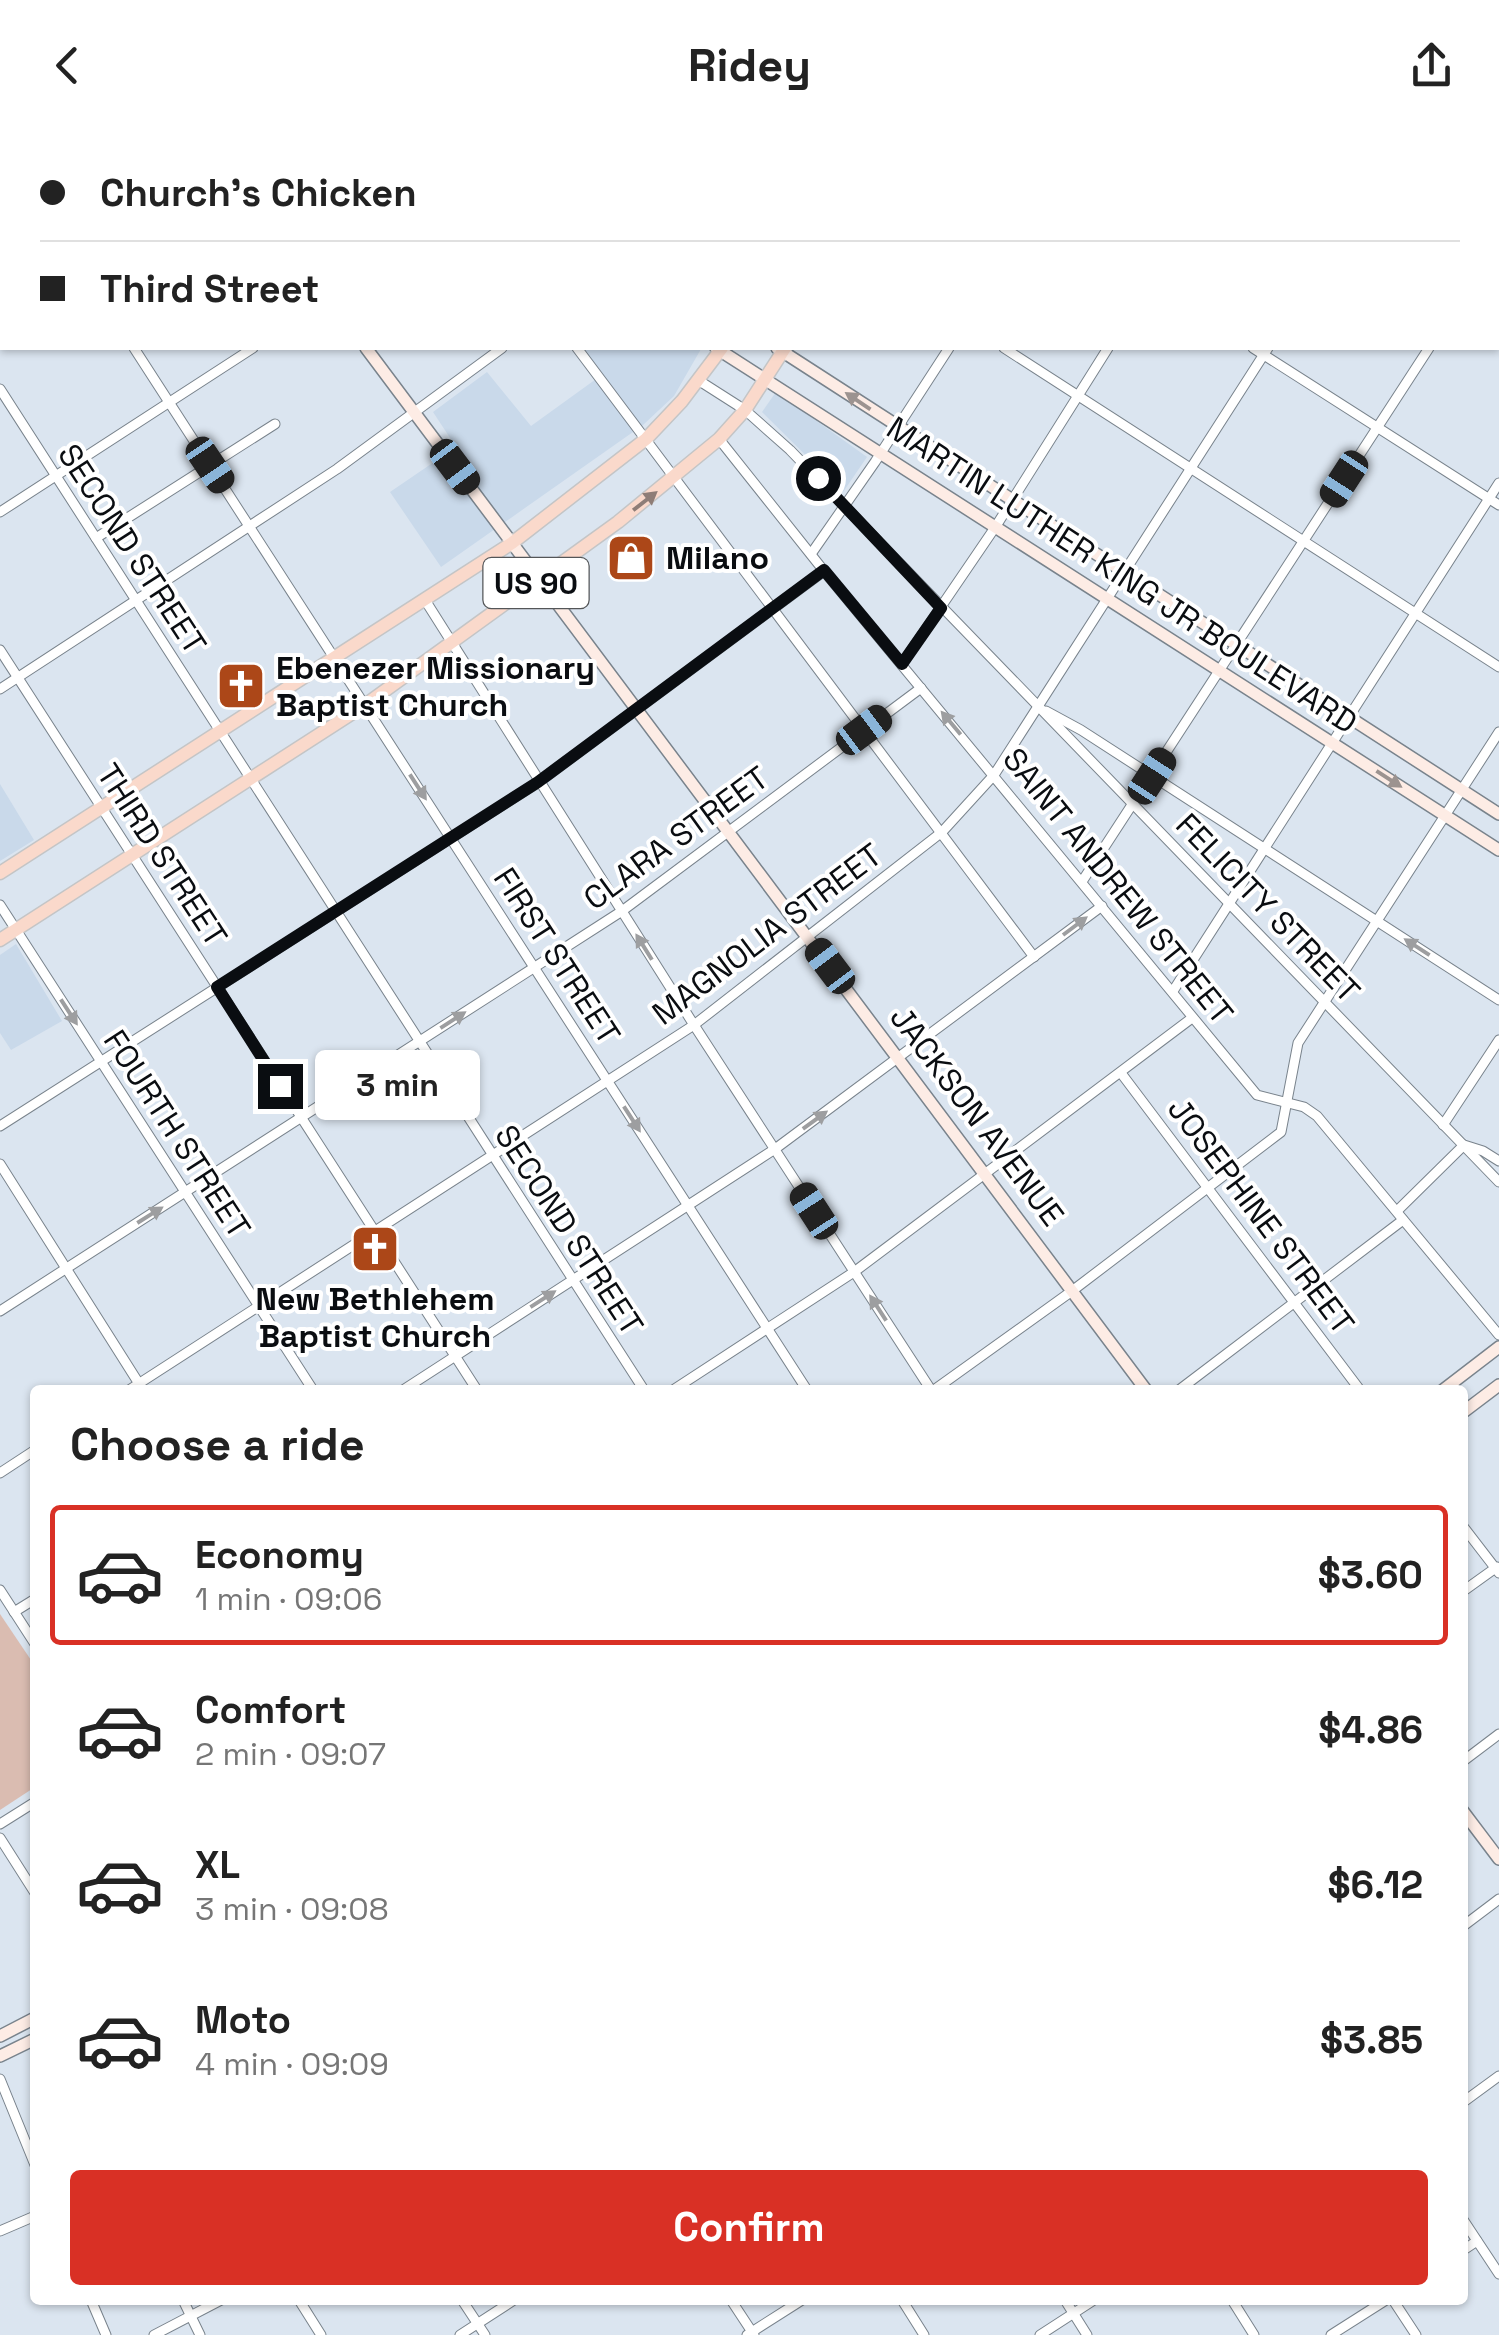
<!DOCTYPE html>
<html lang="en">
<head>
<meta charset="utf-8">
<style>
  body { margin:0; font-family:"Space Grotesk",sans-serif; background:#f2f2f2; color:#222; height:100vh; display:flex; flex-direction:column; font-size:38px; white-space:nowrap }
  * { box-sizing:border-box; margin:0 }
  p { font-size:32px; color:#767676 }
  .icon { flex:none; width:55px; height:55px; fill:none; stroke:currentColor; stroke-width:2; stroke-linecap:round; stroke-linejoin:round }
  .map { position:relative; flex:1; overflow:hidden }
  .sheet { position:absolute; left:30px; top:1255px; width:1438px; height:920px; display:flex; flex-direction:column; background:#fff; border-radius:10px; box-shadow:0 2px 8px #0004 }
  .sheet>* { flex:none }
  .hud { position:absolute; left:0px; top:0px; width:1500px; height:220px; box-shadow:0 2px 8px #0004; display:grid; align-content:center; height:220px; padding:0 40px; background:#fff }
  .end { position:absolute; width:45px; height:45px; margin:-22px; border:12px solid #0a0d11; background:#fff; box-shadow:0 0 0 5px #fff }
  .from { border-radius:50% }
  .bubble { position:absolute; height:70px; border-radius:10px; background:#fff; box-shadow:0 2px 8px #0004; font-size:32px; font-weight:600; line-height:70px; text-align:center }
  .car { position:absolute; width:30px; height:60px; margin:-30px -15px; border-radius:12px; box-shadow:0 0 8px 2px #0007; background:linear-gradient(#222 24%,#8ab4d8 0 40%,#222 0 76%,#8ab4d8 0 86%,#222 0) }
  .hud b { display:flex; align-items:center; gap:35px; height:95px; font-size:38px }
  .hud b+b { border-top:2px solid #e0e0e0 }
  .hud i { width:25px; height:25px; background:#222 }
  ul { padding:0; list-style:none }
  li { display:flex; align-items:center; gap:30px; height:140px; margin:0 20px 15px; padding:0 20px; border:5px solid transparent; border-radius:10px }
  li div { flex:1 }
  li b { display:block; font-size:38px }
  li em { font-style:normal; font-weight:600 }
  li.on { border-color:#d93025 }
  li>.icon { width:90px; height:90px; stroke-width:1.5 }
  h2 { padding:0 40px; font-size:45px; line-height:120px }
  .button { display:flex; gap:20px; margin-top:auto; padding:20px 40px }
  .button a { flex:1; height:115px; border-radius:10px; background:#d93025; color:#fff; font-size:40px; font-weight:600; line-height:115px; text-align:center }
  header { display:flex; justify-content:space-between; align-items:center; height:130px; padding:0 40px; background:#fff; font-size:45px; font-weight:600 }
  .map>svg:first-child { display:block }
  .built { fill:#c9d9ea }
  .green { fill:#dabcb1 }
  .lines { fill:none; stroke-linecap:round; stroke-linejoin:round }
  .street-casing { stroke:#79838c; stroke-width:11 }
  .secondary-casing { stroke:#79838c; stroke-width:14 }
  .primary-casing { stroke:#c4c5c6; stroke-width:15 }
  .highway-casing { stroke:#c4c5c6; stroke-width:18 }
  .street { stroke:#fff; stroke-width:9 }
  .secondary { stroke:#fdece5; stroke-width:11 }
  .primary { stroke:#fad9cb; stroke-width:12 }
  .highway { stroke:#f7bfa9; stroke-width:15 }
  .oneway { fill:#9c9390 }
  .oneway2 { fill:#8e7d77 }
  .oneway3 { fill:#9d9ea0 }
  .route { stroke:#0a0d11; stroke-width:12 }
  .labels { text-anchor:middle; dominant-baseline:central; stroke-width:8; stroke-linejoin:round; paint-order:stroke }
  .shield { fill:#fff; stroke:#545658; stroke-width:2.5 }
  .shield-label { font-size:30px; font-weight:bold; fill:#0a0d11 }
  .street-label { font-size:32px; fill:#0a0d11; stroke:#fff }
  .poi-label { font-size:32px; font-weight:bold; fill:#0a0d11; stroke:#fff; text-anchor:start }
</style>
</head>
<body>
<header><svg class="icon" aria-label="back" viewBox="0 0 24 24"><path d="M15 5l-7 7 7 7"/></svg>Ridey<svg class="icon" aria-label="share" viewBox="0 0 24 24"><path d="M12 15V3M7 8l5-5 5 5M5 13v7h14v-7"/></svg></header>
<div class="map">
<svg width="1499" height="2205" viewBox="0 0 1499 2205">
  <rect width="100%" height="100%" fill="#dbe5f0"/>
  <g class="built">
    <polygon points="945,0 1390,0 1388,2"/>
    <polygon points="583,218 701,219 674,266 643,295 441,437 390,362 456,317 433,282 487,242 531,296 603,244"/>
    <polygon points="776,262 867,327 843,362 762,282"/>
    <polygon points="0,654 34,710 0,731"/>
    <polygon points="16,814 62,891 11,920 0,903 0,825"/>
  </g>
  <polygon class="green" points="0,1484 35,1536 35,1657 0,1680"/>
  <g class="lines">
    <g class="street-casing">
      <g id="street">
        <polyline points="667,0 671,2"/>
        <polyline points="43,2 47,0"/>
        <polyline points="300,2 303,0"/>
        <polyline points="503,2 505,0"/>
        <polyline points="691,2 692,0"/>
        <polyline points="1403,2 1404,0"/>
        <polyline points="0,9 2,13"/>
        <polyline points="0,30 2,28"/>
        <polyline points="1498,111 1499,108"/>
        <polyline points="1498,179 1499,180"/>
        <polyline points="0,209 2,208"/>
        <polyline points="134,218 807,1260"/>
        <polyline points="577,218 1034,827"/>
        <polyline points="1004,218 1499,537"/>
        <polyline points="1253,218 1499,375"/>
        <polyline points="698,250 745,280 790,320 1499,1052"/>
        <polyline points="0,259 644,1260"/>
        <polyline points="719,309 824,441 1257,965 1304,977 1317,986 1499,1205"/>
        <polyline points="0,382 253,218"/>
        <polyline points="96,408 275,294"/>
        <polyline points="811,424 875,332 949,218"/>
        <polyline points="425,470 694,895 931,1260"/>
        <polyline points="0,520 477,1260"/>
        <polyline points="902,534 996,396 1108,218"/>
        <polyline points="0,559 337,339 502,218"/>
        <polyline points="1046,581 1081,600 1499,870"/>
        <polyline points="1083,750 1429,218"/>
        <polyline points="0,775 313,1260"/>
        <polyline points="1173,861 1499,353"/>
        <polyline points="1121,943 1360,1260"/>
        <polyline points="1443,995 1499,910"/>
        <polyline points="0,996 539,652 824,441"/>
        <polyline points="0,1034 143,1260"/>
        <polyline points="1397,1081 1464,1015 1483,1021 1499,1031"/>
        <polyline points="0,1181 622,781 921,558"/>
        <polyline points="129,1260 694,895 942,702 994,645 1268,218"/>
        <polyline points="403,1260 775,1019 1102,776"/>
        <polyline points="673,1260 854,1142 1192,888"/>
        <polyline points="934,1260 1072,1161 1281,1002 1298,913 1499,602"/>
        <polyline points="1179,1260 1403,1090"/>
        <polyline points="0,1343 35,1320"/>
        <polyline points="1462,1395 1499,1443"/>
        <polyline points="0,1460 35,1514"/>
        <polyline points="1462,1462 1497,1437"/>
        <polyline points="14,1482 35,1469"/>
        <polyline points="1462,1632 1499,1604"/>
        <polyline points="0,1694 35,1672"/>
        <polyline points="0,1708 35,1763"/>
        <polyline points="1462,1797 1499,1769"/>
        <polyline points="0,1949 35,2035"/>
        <polyline points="1462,1973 1499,1946"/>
        <polyline points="1462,2088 1499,2144"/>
        <polyline points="0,2101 35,2086"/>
        <polyline points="1462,2121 1477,2111"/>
        <polyline points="91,2170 106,2205"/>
        <polyline points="183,2170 200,2205"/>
        <polyline points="299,2170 321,2205"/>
        <polyline points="462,2170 485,2205"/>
        <polyline points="731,2170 754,2205"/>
        <polyline points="902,2170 924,2205"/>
        <polyline points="1065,2170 1087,2205"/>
        <polyline points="1232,2170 1254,2205"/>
        <polyline points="1393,2170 1416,2205"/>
        <polyline points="154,2205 221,2170"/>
        <polyline points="460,2205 514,2170"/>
        <polyline points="747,2205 802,2170"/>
        <polyline points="1040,2205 1094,2170"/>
        <polyline points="1331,2205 1386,2170"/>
      </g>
    </g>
    <g class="secondary-casing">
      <g id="secondary">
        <polyline points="200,0 202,2"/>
        <polyline points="382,0 385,2"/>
        <polyline points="440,0 444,2"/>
        <polyline points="853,2 855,0"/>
        <polyline points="925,2 927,0"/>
        <polyline points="366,218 1146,1260"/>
        <polyline points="716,218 1499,720"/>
        <polyline points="777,218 1499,684"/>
        <polyline points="1443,1260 1499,1217"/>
        <polyline points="1462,1283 1499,1255"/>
        <polyline points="1462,1680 1499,1729"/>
        <polyline points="0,1906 35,1888"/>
        <polyline points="0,1926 35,1909"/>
      </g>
    </g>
    <g class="primary-casing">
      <g id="primary">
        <polyline points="1485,0 1489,2"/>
        <polyline points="906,2 908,0"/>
        <polyline points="1498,8 1499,9"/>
        <polyline points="0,743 512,413 646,309 682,271 722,218"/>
        <polyline points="0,810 365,575 618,392 719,309 745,280 785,218"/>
      </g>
    </g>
    <g class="highway-casing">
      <g id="highway">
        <polyline points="1458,0 1462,2"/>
        <polyline points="883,2 884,0"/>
        <polyline points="1498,25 1499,25"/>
      </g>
    </g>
    <use href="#street" class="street"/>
    <use href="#secondary" class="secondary"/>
    <use href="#primary" class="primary"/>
    <use href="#highway" class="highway"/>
  </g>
  <defs><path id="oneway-solid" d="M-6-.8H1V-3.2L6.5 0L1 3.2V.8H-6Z" transform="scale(2.5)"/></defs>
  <g class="oneway">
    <use href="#oneway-solid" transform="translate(858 271) rotate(-146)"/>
    <use href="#oneway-solid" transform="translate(1389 649) rotate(33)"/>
  </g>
  <use class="oneway2" href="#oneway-solid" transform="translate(645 371) rotate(-38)"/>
  <g class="oneway3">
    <use href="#oneway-solid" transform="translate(951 593) rotate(-130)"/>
    <use href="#oneway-solid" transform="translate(418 657) rotate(57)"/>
    <use href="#oneway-solid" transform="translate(1075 796) rotate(-37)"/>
    <use href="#oneway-solid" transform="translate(644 817) rotate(-122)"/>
    <use href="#oneway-solid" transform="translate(1417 817) rotate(-147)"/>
    <use href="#oneway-solid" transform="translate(69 882) rotate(57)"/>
    <use href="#oneway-solid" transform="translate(453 890) rotate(-33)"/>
    <use href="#oneway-solid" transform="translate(632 989) rotate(57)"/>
    <use href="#oneway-solid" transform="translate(815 990) rotate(-36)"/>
    <use href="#oneway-solid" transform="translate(150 1085) rotate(-32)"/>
    <use href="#oneway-solid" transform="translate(543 1169) rotate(-33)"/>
    <use href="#oneway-solid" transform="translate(878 1178) rotate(-123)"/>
  </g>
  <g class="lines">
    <polyline class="route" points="280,956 217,857 538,652 824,440 902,534 941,478 818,348"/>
  </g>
  <defs>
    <g id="shop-square" transform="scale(2.5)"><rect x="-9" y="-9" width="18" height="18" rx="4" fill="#ac4718" stroke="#fff"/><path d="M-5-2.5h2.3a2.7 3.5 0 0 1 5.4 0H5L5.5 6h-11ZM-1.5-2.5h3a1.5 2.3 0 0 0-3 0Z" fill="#fff"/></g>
    <g id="church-square" transform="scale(2.5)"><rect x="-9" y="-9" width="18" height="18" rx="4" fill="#ac4718" stroke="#fff"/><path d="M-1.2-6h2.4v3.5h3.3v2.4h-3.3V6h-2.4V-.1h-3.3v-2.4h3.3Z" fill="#fff"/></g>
  </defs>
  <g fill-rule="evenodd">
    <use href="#shop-square" x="631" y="428"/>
    <use href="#church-square" x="241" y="556"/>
    <use href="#church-square" x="375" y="1119"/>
  </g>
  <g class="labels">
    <rect class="shield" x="483.5" y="428" width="105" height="50" rx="8"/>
    <g class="shield-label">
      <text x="536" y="453">US 90</text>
    </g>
    <g class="street-label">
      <text transform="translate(132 419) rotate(57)">SECOND STREET</text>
      <text transform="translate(1122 445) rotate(33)">MARTIN LUTHER KING JR BOULEVARD</text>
      <text transform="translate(676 708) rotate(-36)">CLARA STREET</text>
      <text transform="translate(162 725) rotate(57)">THIRD STREET</text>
      <text transform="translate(1118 756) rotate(51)">SAINT ANDREW STREET</text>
      <text transform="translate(1268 778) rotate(46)">FELICITY STREET</text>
      <text transform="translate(767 804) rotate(-37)">MAGNOLIA STREET</text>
      <text transform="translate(557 826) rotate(57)">FIRST STREET</text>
      <text transform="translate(977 986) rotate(53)">JACKSON AVENUE</text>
      <text transform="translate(177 1004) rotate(57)">FOURTH STREET</text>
      <text transform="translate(1261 1086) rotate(53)">JOSEPHINE STREET</text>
      <text transform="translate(569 1100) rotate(57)">SECOND STREET</text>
    </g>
    <g class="poi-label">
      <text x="666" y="428">Milano</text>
      <text x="276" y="538">Ebenezer Missionary<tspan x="276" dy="37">Baptist Church</tspan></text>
      <text x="375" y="1169" text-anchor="middle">New Bethlehem<tspan x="375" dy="37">Baptist Church</tspan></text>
    </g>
  </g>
</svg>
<i class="end from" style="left:818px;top:348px"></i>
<i class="end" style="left:280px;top:956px"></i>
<div class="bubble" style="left:315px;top:920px;width:165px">3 min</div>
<i class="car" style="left:210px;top:335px;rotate:146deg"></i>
<i class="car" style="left:455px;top:337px;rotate:143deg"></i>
<i class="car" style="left:1344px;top:349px;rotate:213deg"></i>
<i class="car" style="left:864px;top:600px;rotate:53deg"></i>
<i class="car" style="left:1152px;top:646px;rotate:33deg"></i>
<i class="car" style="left:830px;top:836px;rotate:323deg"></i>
<i class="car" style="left:814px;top:1081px;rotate:327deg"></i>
<div class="hud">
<b><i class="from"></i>Church's Chicken</b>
<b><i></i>Third Street</b>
</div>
<section class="sheet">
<h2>Choose a ride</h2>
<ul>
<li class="on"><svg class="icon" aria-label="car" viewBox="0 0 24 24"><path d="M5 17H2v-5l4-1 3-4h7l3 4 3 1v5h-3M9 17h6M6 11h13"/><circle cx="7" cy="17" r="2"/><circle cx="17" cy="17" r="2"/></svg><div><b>Economy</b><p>1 min · 09:06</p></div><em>$3.60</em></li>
<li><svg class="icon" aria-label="car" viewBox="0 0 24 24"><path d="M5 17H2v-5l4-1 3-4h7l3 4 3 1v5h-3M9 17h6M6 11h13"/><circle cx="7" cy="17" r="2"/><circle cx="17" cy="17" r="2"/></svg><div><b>Comfort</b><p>2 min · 09:07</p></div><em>$4.86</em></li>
<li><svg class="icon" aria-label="car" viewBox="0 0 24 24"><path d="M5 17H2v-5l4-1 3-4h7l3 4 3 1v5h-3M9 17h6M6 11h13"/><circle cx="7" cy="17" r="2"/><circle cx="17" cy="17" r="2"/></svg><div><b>XL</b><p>3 min · 09:08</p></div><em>$6.12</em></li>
<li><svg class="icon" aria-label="car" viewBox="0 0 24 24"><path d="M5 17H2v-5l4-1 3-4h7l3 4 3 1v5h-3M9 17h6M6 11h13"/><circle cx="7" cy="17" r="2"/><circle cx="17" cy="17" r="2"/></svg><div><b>Moto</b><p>4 min · 09:09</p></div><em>$3.85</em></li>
</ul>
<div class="button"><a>Confirm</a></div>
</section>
</div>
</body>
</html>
